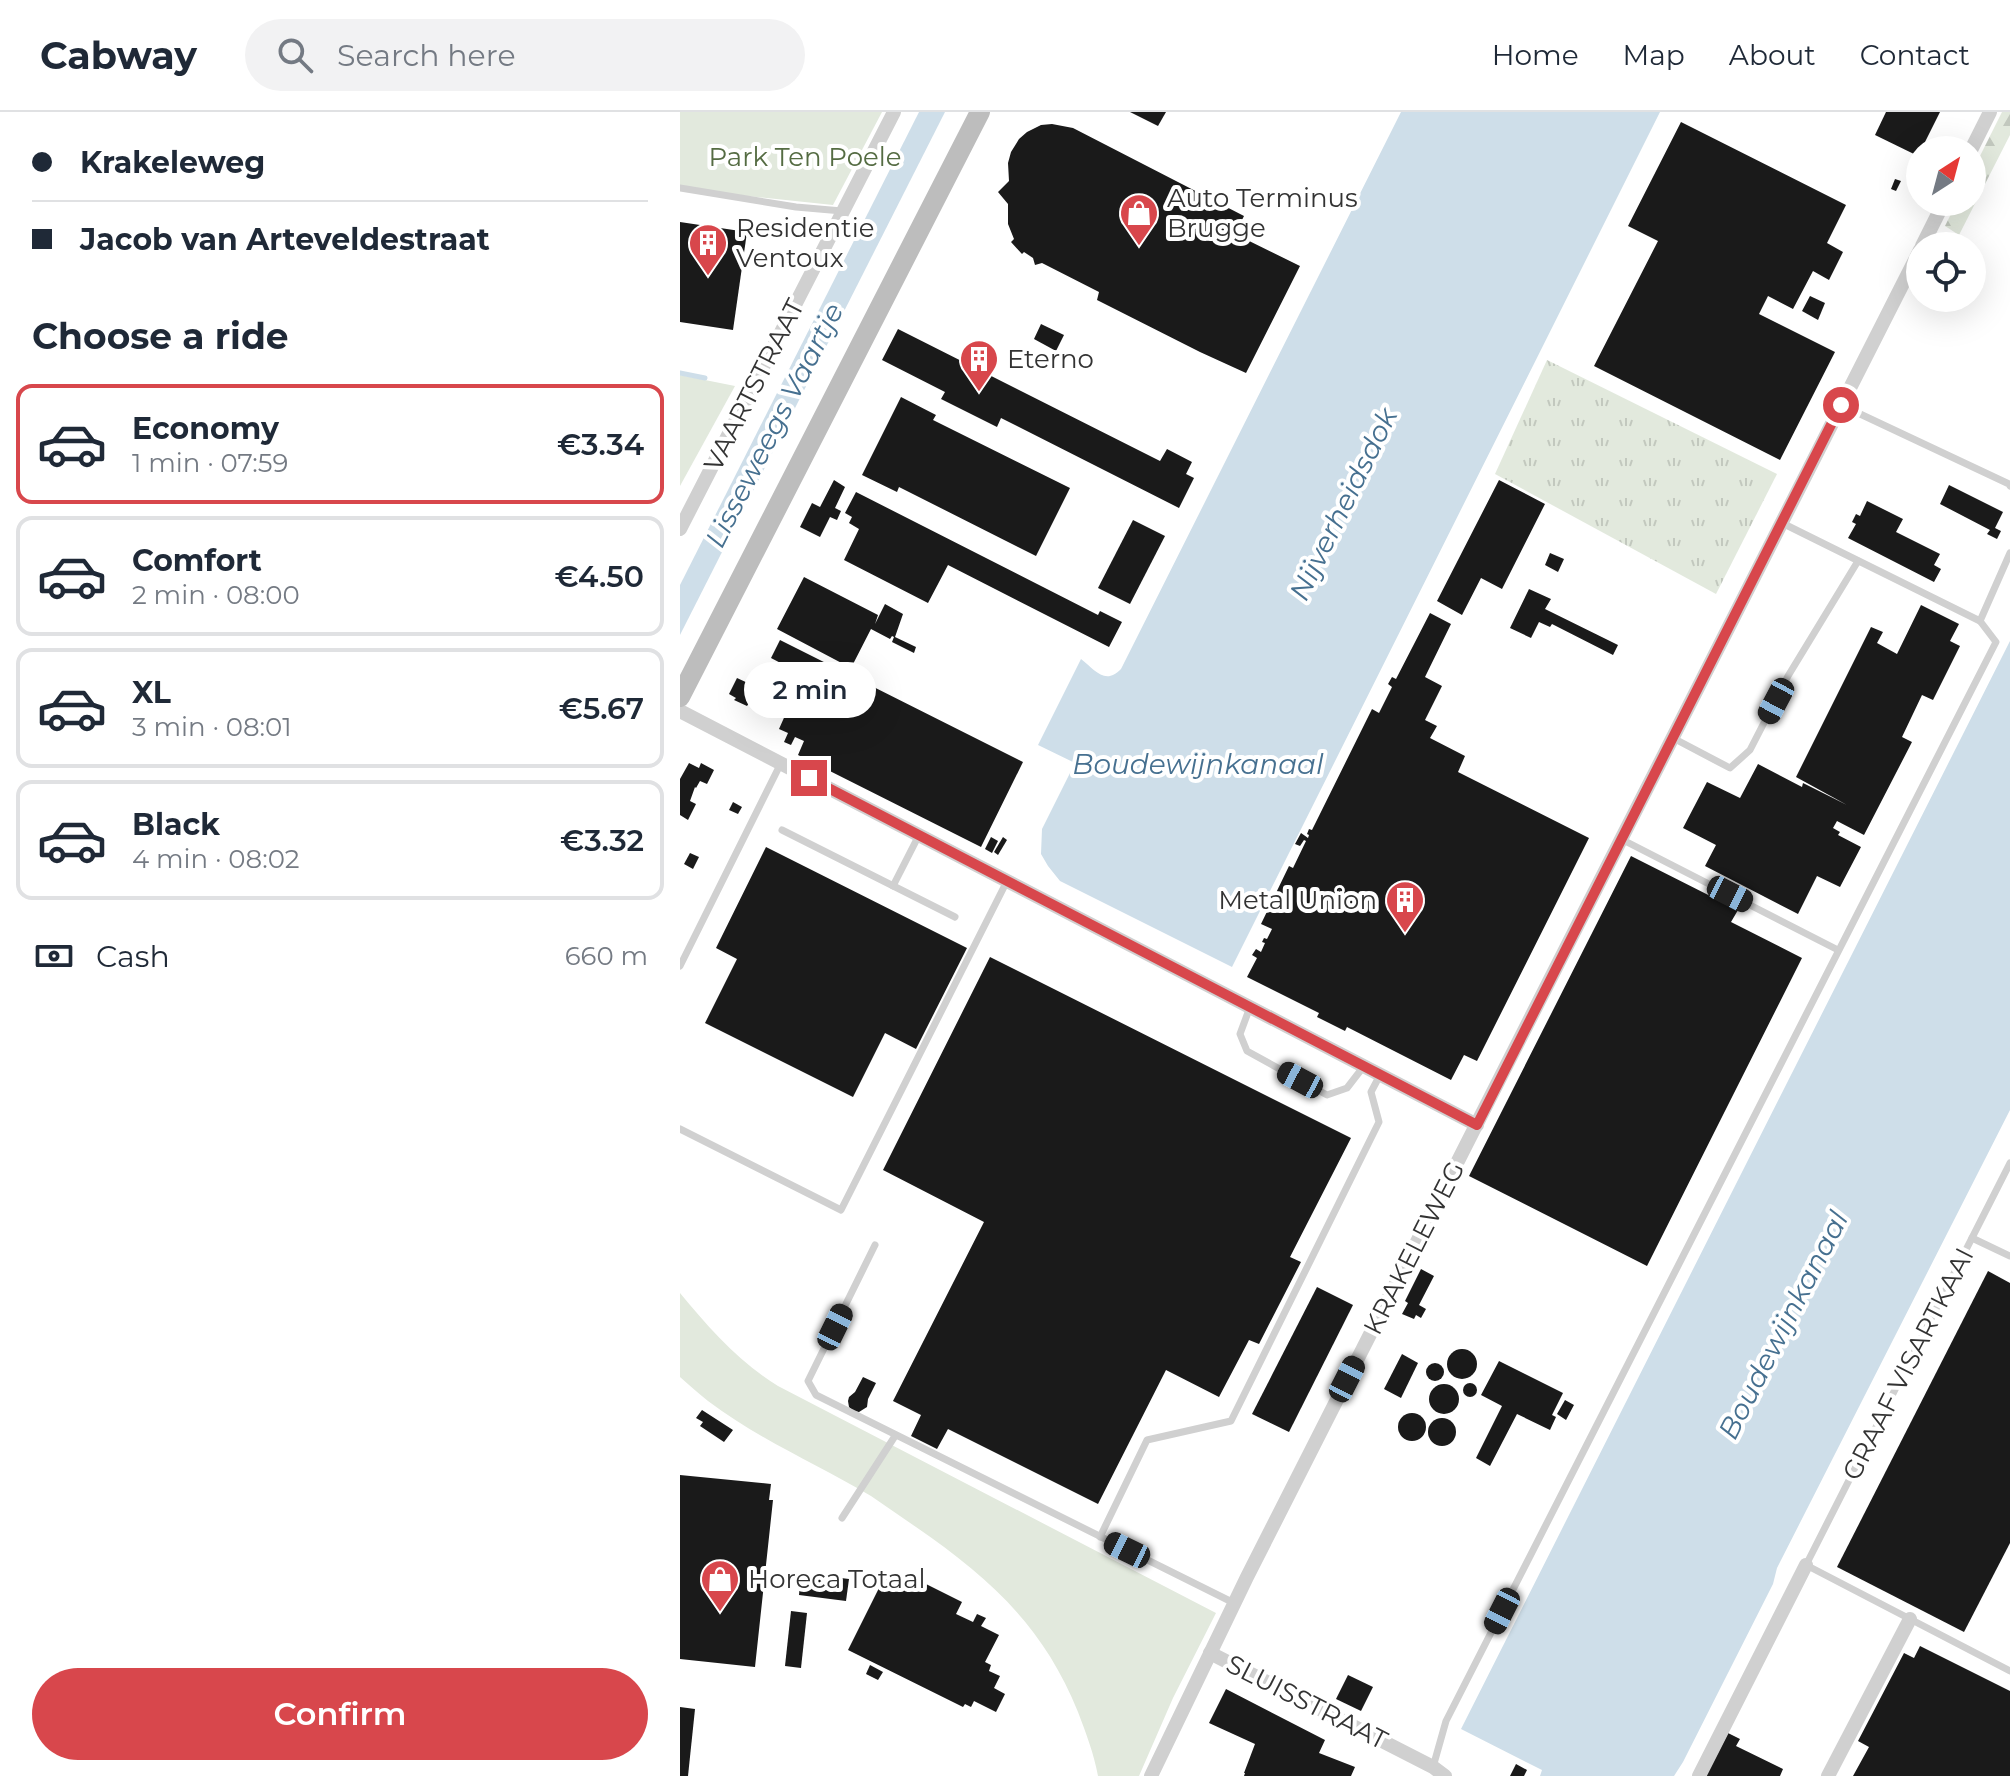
<!DOCTYPE html>
<html lang="en">
<head>
<meta charset="utf-8">
<style>
  body { margin:0; font-family:Montserrat,sans-serif; background:#f2f2f3; color:#1f2937; height:100vh; display:flex; flex-direction:column; font-size:30px; white-space:nowrap }
  * { box-sizing:border-box; margin:0 }
  p { font-size:26px; color:#747a83 }
  .icon { flex:none; width:44px; height:44px; fill:none; stroke:currentColor; stroke-width:2; stroke-linecap:round; stroke-linejoin:round }
  .map { position:relative; flex:1; overflow:hidden }
  .side { display:flex; flex-direction:column; background:#fff; width:680px }
  .side>* { flex:none }
  .top-card { display:grid; align-content:center; height:176px; padding:0 32px; background:#fff }
  .needle { width:52px; rotate:36deg }
  .buttons { position:absolute; left:1226px; top:24px; display:grid; gap:16px }
  .buttons a { display:grid; place-items:center; width:80px; height:80px; border-radius:50%; background:#fff; box-shadow:0 8px 32px #0002; font-size:40px }
  .end { position:absolute; width:36px; height:36px; margin:-18px; border:10px solid #d8474c; background:#fff; box-shadow:0 0 0 4px #fff }
  .from { border-radius:50% }
  .bubble { position:absolute; height:56px; border-radius:28px; background:#fff; box-shadow:0 8px 32px #0002; font-size:26px; font-weight:600; line-height:56px; text-align:center }
  .car { position:absolute; width:24px; height:48px; margin:-24px -12px; border-radius:10px; box-shadow:0 0 6px 2px #0007; background:linear-gradient(#222 24%,#8ab4d8 0 40%,#222 0 76%,#8ab4d8 0 86%,#222 0) }
  .top-card b { display:flex; align-items:center; gap:28px; height:76px; font-size:30px }
  .top-card b+b { border-top:2px solid #e0e1e3 }
  .top-card i { width:20px; height:20px; background:#1f2937 }
  ul { padding:0; list-style:none }
  li { display:flex; align-items:center; gap:24px; height:120px; margin:0 16px 12px; padding:0 16px; border:4px solid #e0e1e3; border-radius:16px }
  li div { flex:1 }
  li b { display:block; font-size:30px }
  li em { font-style:normal; font-weight:600 }
  li.on { border-color:#d8474c }
  li>.icon { width:72px; height:72px; stroke-width:1.5 }
  h2 { padding:0 32px; font-size:36px; line-height:96px }
  .pay { display:flex; align-items:center; gap:20px; height:88px; padding:0 32px; font-size:30px }
  .pay p { margin-inline-start:auto }
  .primary-button { display:flex; gap:16px; margin-top:auto; padding:16px 32px }
  .primary-button a { flex:1; height:92px; border-radius:48px; background:#d8474c; color:#fff; font-size:32px; font-weight:600; line-height:92px; text-align:center }
  header { display:flex; align-items:center; gap:48px; box-sizing:border-box; height:112px; padding:0 40px; background:#fff; border-bottom:2px solid #e0e1e3 }
  header strong { font-size:38px }
  nav { display:flex; gap:44px; margin-inline-start:auto; font-size:28px }
  .search { width:560px; height:72px; background:#f2f2f3; display:flex; align-items:center; gap:20px; box-sizing:border-box; padding:0 28px; border-radius:44px; color:#747a83; font-size:30px }
  main { display:flex; flex:1; min-height:0 }
  .map>svg:first-child { display:block }
  .grass { fill:url(#grass-tufts) }
  .forest { fill:url(#forest-firs) }
  .park { fill:#e2e9dd }
  .water { fill:#cedee9 }
  .lines { fill:none; stroke-linecap:round; stroke-linejoin:round }
  .stream { stroke:#cedee9; stroke-width:5 }
  .building { fill:#1a1a1a }
  .service { stroke:#d0d0d0; stroke-width:7 }
  .minor { stroke:#d0d0d0; stroke-width:14 }
  .secondary { stroke:#bdbdbd; stroke-width:20 }
  .route { stroke:#d8474c; stroke-width:10 }
  .labels { text-anchor:middle; dominant-baseline:central; stroke-width:8; stroke-linejoin:round; paint-order:stroke }
  .park-label { font-size:26px; fill:#556c43; stroke:#fff }
  .poi-label { font-size:26px; fill:#333; stroke:#fff; text-anchor:start }
  .street-label { font-size:26px; fill:#333; stroke:#fff }
  .water-label { font-size:28px; font-style:italic; fill:#467090; stroke:#fff }
</style>
</head>
<body>
<header>
<strong>Cabway</strong>
<div class="search"><svg class="icon" aria-label="search" viewBox="0 0 24 24"><circle cx="10" cy="10" r="6"/><path d="M15 15l6 6"/></svg>Search here</div>
<nav><a>Home</a><a>Map</a><a>About</a><a>Contact</a></nav>
</header>
<main>
<section class="side">
<div class="top-card">
<b><i class="from"></i>Krakeleweg</b>
<b><i></i>Jacob van Arteveldestraat</b>
</div>
<h2>Choose a ride</h2>
<ul>
<li class="on"><svg class="icon" aria-label="car" viewBox="0 0 24 24"><path d="M5 17H2v-5l4-1 3-4h7l3 4 3 1v5h-3M9 17h6M6 11h13"/><circle cx="7" cy="17" r="2"/><circle cx="17" cy="17" r="2"/></svg><div><b>Economy</b><p>1 min · 07:59</p></div><em>€3.34</em></li>
<li><svg class="icon" aria-label="car" viewBox="0 0 24 24"><path d="M5 17H2v-5l4-1 3-4h7l3 4 3 1v5h-3M9 17h6M6 11h13"/><circle cx="7" cy="17" r="2"/><circle cx="17" cy="17" r="2"/></svg><div><b>Comfort</b><p>2 min · 08:00</p></div><em>€4.50</em></li>
<li><svg class="icon" aria-label="car" viewBox="0 0 24 24"><path d="M5 17H2v-5l4-1 3-4h7l3 4 3 1v5h-3M9 17h6M6 11h13"/><circle cx="7" cy="17" r="2"/><circle cx="17" cy="17" r="2"/></svg><div><b>XL</b><p>3 min · 08:01</p></div><em>€5.67</em></li>
<li><svg class="icon" aria-label="car" viewBox="0 0 24 24"><path d="M5 17H2v-5l4-1 3-4h7l3 4 3 1v5h-3M9 17h6M6 11h13"/><circle cx="7" cy="17" r="2"/><circle cx="17" cy="17" r="2"/></svg><div><b>Black</b><p>4 min · 08:02</p></div><em>€3.32</em></li>
</ul>
<div class="pay"><svg class="icon" aria-label="cash" viewBox="0 0 24 24"><path d="M3 7h18v10H3z"/><circle cx="12" cy="12" r="2"/></svg>Cash<p>660 m</p></div>
<div class="primary-button"><a>Confirm</a></div>
</section>
<div class="map">
<svg width="1330" height="1664" viewBox="0 0 1330 1664">
  <defs>
    <pattern id="grass-tufts" width="24" height="20" patternUnits="userSpaceOnUse" patternTransform="scale(2)"><rect width="24" height="20" fill="#e2e9dd"/><path d="M3 7l-1-3M5 7V3M7 7l1-3M15 17l-1-3M17 17v-4M19 17l1-3" fill="none" stroke="#c2c8be"/></pattern>
    <pattern id="forest-firs" width="22" height="20" patternUnits="userSpaceOnUse" patternTransform="scale(2)"><rect width="22" height="20" fill="#e2e9dd"/><path d="M5 1l3.5 6h-7zM16 11l3.5 6h-7z" fill="#c2c8be"/></pattern>
  </defs>
  <rect width="100%" height="100%" fill="#fff"/>
  <polygon class="grass" points="867,248 1097,362 1036,482 815,362"/>
  <polygon class="forest" points="1322,0 1330,0 1330,23 1279,123 1265,114 1277,90 1292,90 1292,60"/>
  <g class="park">
    <polygon points="0,0 202,0 153,93 0,77"/>
    <polygon points="0,263 55,274 0,374"/>
    <path d="M0 1181C29 1216 59 1250 98 1274L536 1501 493 1586 459 1664H418C414 1642 406 1621 398 1600 364 1515 310 1466 236 1415 221 1405 206 1394 191 1384 137 1352 78 1327 28 1289 18 1281 9 1273 0 1265Z"/>
  </g>
  <g class="water">
    <polygon points="239,0 265,0 0,523 0,473"/>
    <path d="M721 0H980L552 855 380 769 368 754 361 742 362 717 395 651 358 633 401 547C414 557 425 574 441 557Z"/>
    <polygon points="1330,529 1330,998 1097,1456 1093,1472 1003,1650 994,1664 860,1664 862,1658 781,1617"/>
  </g>
  <g class="lines">
    <polyline class="stream" points="0,261 25,266"/>
  </g>
  <g class="building">
    <polygon points="450,0 486,0 478,14"/>
    <polygon points="1206,0 1260,0 1238,44 1195,23"/>
    <polygon points="1001,10 1166,93 1147,131 1163,140 1149,168 1133,159 1113,197 1088,184 1079,202 1155,240 1100,348 914,254 978,129 948,114"/>
    <polygon points="372,12 393,16 564,104 555,122 620,154 566,261 520,240 417,188 419,180 362,151 355,153 353,146 344,140 342,142 331,130 334,127 328,112 328,92 318,80 329,69 328,51 331,40 339,27 347,20 361,13"/>
    <polygon points="1215,67 1221,69 1216,79 1211,77"/>
    <polygon points="0,110 67,120 53,218 0,210"/>
    <polygon points="1130,184 1145,191 1138,208 1122,199"/>
    <polygon points="361,212 384,223 376,239 354,227"/>
    <polygon points="218,217 480,349 487,337 512,350 506,362 514,366 499,396 321,306 317,315 261,287 265,280 202,248"/>
    <polygon points="221,285 256,303 253,308 390,376 356,444 219,375 217,380 182,363"/>
    <polygon points="154,368 165,375 155,396 161,399 157,408 150,405 140,425 120,415 132,391 140,395"/>
    <polygon points="819,368 865,392 822,477 801,466 782,503 757,489"/>
    <polygon points="1269,373 1323,400 1315,416 1321,419 1317,427 1307,422 1310,418 1260,392"/>
    <polygon points="176,380 418,503 420,499 442,510 429,535 268,453 248,491 164,448 179,417 169,411 172,405 165,401"/>
    <polygon points="1187,389 1223,407 1216,420 1260,442 1254,453 1261,457 1254,470 1168,426 1176,412 1172,410 1176,402 1180,404"/>
    <polygon points="453,408 485,424 450,492 418,476"/>
    <polygon points="870,441 884,447 878,460 865,453"/>
    <polygon points="124,465 198,503 195,512 205,492 223,502 215,525 236,535 234,541 212,530 214,525 212,524 210,527 191,517 171,556 97,517"/>
    <polygon points="849,477 871,487 865,497 938,533 933,543 872,512 870,515 859,510 851,526 830,516"/>
    <polygon points="1241,493 1279,512 1270,529 1280,534 1253,588 1242,583 1222,625 1232,630 1184,723 1157,709 1153,716 1160,720 1158,723 1181,735 1160,775 1137,764 1118,802 1025,754 1036,733 1003,716 1027,670 1060,686 1078,652 1122,675 1123,671 1167,693 1116,665 1191,515 1203,520 1197,531 1217,542"/>
    <polygon points="750,501 771,512 745,565 762,574 745,608 757,614 750,626 785,644 778,660 909,726 797,949 784,943 771,968 667,915 665,919 637,905 639,901 567,865 577,846 572,843 576,837 581,840 585,831 582,830 584,826 587,827 592,817 581,812 609,754 613,756 626,729 624,728 620,734 615,732 621,721 628,726 629,723 627,722 629,717 632,718 692,597 699,601 712,575 708,572 712,565 716,567"/>
    <polygon points="100,528 343,650 301,735 118,643 124,629 115,625 111,633 104,630 108,621 99,617 107,599 94,593 112,557 91,546"/>
    <polygon points="74,564 82,568 79,576 81,577 77,586 74,584 67,594 54,588 56,586 49,582 57,566 70,572"/>
    <polygon points="9,651 19,656 21,651 34,658 27,672 20,669 16,676 15,675 10,689 16,692 8,708 0,703 0,667"/>
    <polygon points="53,690 62,695 58,702 49,698"/>
    <polygon points="311,725 318,729 312,741 305,737"/>
    <polygon points="323,725 327,728 318,743 314,740"/>
    <polygon points="86,735 287,836 236,937 205,921 173,985 25,911 57,847 36,836"/>
    <polygon points="10,741 19,745 13,757 4,752"/>
    <polygon points="951,744 1058,798 1051,810 1122,846 967,1154 789,1064"/>
    <polygon points="310,845 671,1026 610,1145 621,1150 579,1232 569,1228 539,1285 486,1258 418,1392 268,1317 257,1337 231,1324 241,1303 213,1289 304,1110 203,1058"/>
    <polygon points="741,1157 754,1164 739,1193 746,1197 741,1206 736,1203 734,1207 722,1202 728,1191 725,1189"/>
    <polygon points="1308,1159 1330,1171 1330,1431 1284,1520 1157,1455"/>
    <polygon points="637,1175 673,1193 609,1320 572,1302"/>
    <circle cx="782" cy="1252" r="15"/>
    <polygon points="722,1242 738,1251 721,1286 704,1277"/>
    <polygon points="819,1249 883,1281 872,1303 876,1305 870,1318 837,1302 810,1354 796,1346 822,1294 801,1283"/>
    <circle cx="755" cy="1260" r="9"/>
    <polygon points="183,1265 196,1271 188,1287 187,1295 179,1300 173,1299 169,1295 168,1289 169,1285 175,1280"/>
    <circle cx="790" cy="1278" r="7"/>
    <circle cx="764" cy="1287" r="15"/>
    <polygon points="885,1288 894,1293 886,1308 877,1302"/>
    <polygon points="22,1298 53,1318 44,1330 20,1314 23,1310 16,1306"/>
    <circle cx="732" cy="1315" r="14"/>
    <circle cx="762" cy="1320" r="14"/>
    <polygon points="0,1363 91,1372 89,1388 93,1388 75,1555 0,1547"/>
    <polygon points="121,1461 169,1467 166,1489 119,1483"/>
    <polygon points="228,1463 282,1490 276,1502 293,1510 297,1502 306,1506 301,1514 319,1523 305,1550 311,1553 309,1559 320,1564 314,1576 325,1582 316,1600 294,1589 291,1595 285,1592 283,1595 168,1538 204,1466 222,1475"/>
    <polygon points="111,1499 127,1501 121,1556 105,1554"/>
    <polygon points="1240,1534 1330,1579 1330,1664 1173,1664 1189,1635 1178,1629 1224,1541 1234,1546"/>
    <polygon points="190,1553 203,1560 198,1568 186,1562"/>
    <polygon points="668,1563 693,1575 681,1599 656,1587"/>
    <polygon points="546,1577 645,1628 639,1641 675,1655 671,1664 564,1664 565,1661 564,1661 575,1632 529,1611"/>
    <polygon points="0,1595 15,1597 8,1664 0,1664"/>
    <polygon points="1048,1621 1060,1627 1056,1634 1103,1657 1100,1664 1026,1664"/>
    <polygon points="836,1652 847,1658 844,1664 830,1664"/>
  </g>
  <g class="lines">
    <g class="service">
      <polyline points="0,76 116,95 162,99"/>
      <polyline points="1161,293 1329,372 1330,374"/>
      <polyline points="1102,411 1300,509"/>
      <polyline points="993,626 1050,656 1070,638 1108,564 1178,449"/>
      <polyline points="102,718 275,805"/>
      <polyline points="941,727 1158,838"/>
      <polyline points="213,774 239,723"/>
      <polyline points="0,854 101,651"/>
      <polyline points="570,895 560,922 567,939 647,983 667,976 684,954"/>
      <polyline points="0,1017 161,1098 327,769"/>
      <polyline points="1330,1051 1126,1453 1330,1559"/>
      <polyline points="1292,1126 1330,1144"/>
      <polyline points="195,1133 128,1269 136,1283 554,1491"/>
      <polyline points="162,1406 215,1324"/>
      <polyline points="420,1425 467,1328 551,1309 699,1010 691,980 700,963"/>
      <polyline points="753,1655 766,1609 1316,530 1300,509 1330,441"/>
    </g>
    <g class="minor">
      <polyline points="1291,38 1310,0"/>
      <polyline points="1242,134 1264,90"/>
      <polyline points="0,417 214,0"/>
      <polyline points="0,599 797,1013"/>
      <polyline points="530,1541 753,1655 765,1664"/>
      <polyline points="471,1664 567,1465 1240,138"/>
      <polyline points="1019,1664 1126,1453"/>
      <polyline points="1148,1664 1230,1507"/>
    </g>
    <polyline class="secondary" points="0,585 300,0"/>
  </g>
  <g class="lines">
    <polyline class="route" points="129,666 797,1013 1161,293"/>
  </g>
  <defs>
    <g id="shop-pin" transform="scale(2)"><path d="M0 17L-7.5 6A9.5 9.5 0 1 1 7.5 6Z" fill="#d8474c" stroke="#fff"/><path d="M-5-2.5h2.3a2.7 3.5 0 0 1 5.4 0H5L5.5 6h-11ZM-1.5-2.5h3a1.5 2.3 0 0 0-3 0Z" fill="#fff"/></g>
    <g id="building-pin" transform="scale(2)"><path d="M0 17L-7.5 6A9.5 9.5 0 1 1 7.5 6Z" fill="#d8474c" stroke="#fff"/><path d="M-4-6H4V6H1V3H-1V6H-4ZM-2.5-4.3h1.7v1.8h-1.7ZM.8-4.3h1.7v1.8H.8ZM-2.5-1h1.7V.8h-1.7ZM.8-1h1.7V.8H.8Z" fill="#fff"/></g>
  </defs>
  <g fill-rule="evenodd">
    <use href="#shop-pin" x="459" y="101"/>
    <use href="#building-pin" x="28" y="131"/>
    <use href="#building-pin" x="299" y="247"/>
    <use href="#building-pin" x="725" y="788"/>
    <use href="#shop-pin" x="40" y="1467"/>
  </g>
  <g class="labels">
    <g class="park-label">
      <text x="125" y="45">Park Ten Poele</text>
    </g>
    <g class="poi-label">
      <text x="487" y="86">Auto Terminus<tspan x="487" dy="30">Brugge</tspan></text>
      <text x="56" y="116">Residentie<tspan x="56" dy="30">Ventoux</tspan></text>
      <text x="327" y="247">Eterno</text>
      <text x="697" y="788" text-anchor="end">Metal Union</text>
      <text x="68" y="1467">Horeca Totaal</text>
    </g>
    <g class="street-label">
      <text transform="translate(74 273) rotate(-63)">VAARTSTRAAT</text>
      <text transform="translate(734 1136) rotate(-63)">KRAKELEWEG</text>
      <text transform="translate(1228 1252) rotate(-63)">GRAAF VISARTKAAI</text>
      <text transform="translate(627 1590) rotate(27)">SLUISSTRAAT</text>
    </g>
    <g class="water-label">
      <text transform="translate(94 313) rotate(-63)">Lisseweegs Vaartje</text>
      <text transform="translate(663 392) rotate(-64)">Nijverheidsdok</text>
      <text x="518" y="652">Boudewijnkanaal</text>
      <text transform="translate(1103 1213) rotate(-63)">Boudewijnkanaal</text>
    </g>
  </g>
</svg>
<div class="buttons">
<a><svg class="needle" viewBox="-14 -14 28 28"><path d="M0-13l5 13h-10z" fill="#e53935"/><path d="M0 13l5-13h-10z" fill="#747a83"/></svg></a>
<a><svg class="icon" aria-label="locate" viewBox="0 0 24 24"><circle cx="12" cy="12" r="6"/><path d="M12 2v4M12 18v4M2 12h4M18 12h4"/></svg></a>
</div>
<i class="end from" style="left:1161px;top:293px"></i>
<i class="end" style="left:129px;top:666px"></i>
<div class="bubble" style="left:64px;top:550px;width:132px">2 min</div>
<i class="car" style="left:1096px;top:589px;rotate:208deg"></i>
<i class="car" style="left:1050px;top:782px;rotate:117deg"></i>
<i class="car" style="left:620px;top:968px;rotate:298deg"></i>
<i class="car" style="left:155px;top:1215px;rotate:26deg"></i>
<i class="car" style="left:667px;top:1267px;rotate:27deg"></i>
<i class="car" style="left:447px;top:1438px;rotate:296deg"></i>
<i class="car" style="left:822px;top:1499px;rotate:207deg"></i>
</div>
</main>
</body>
</html>
